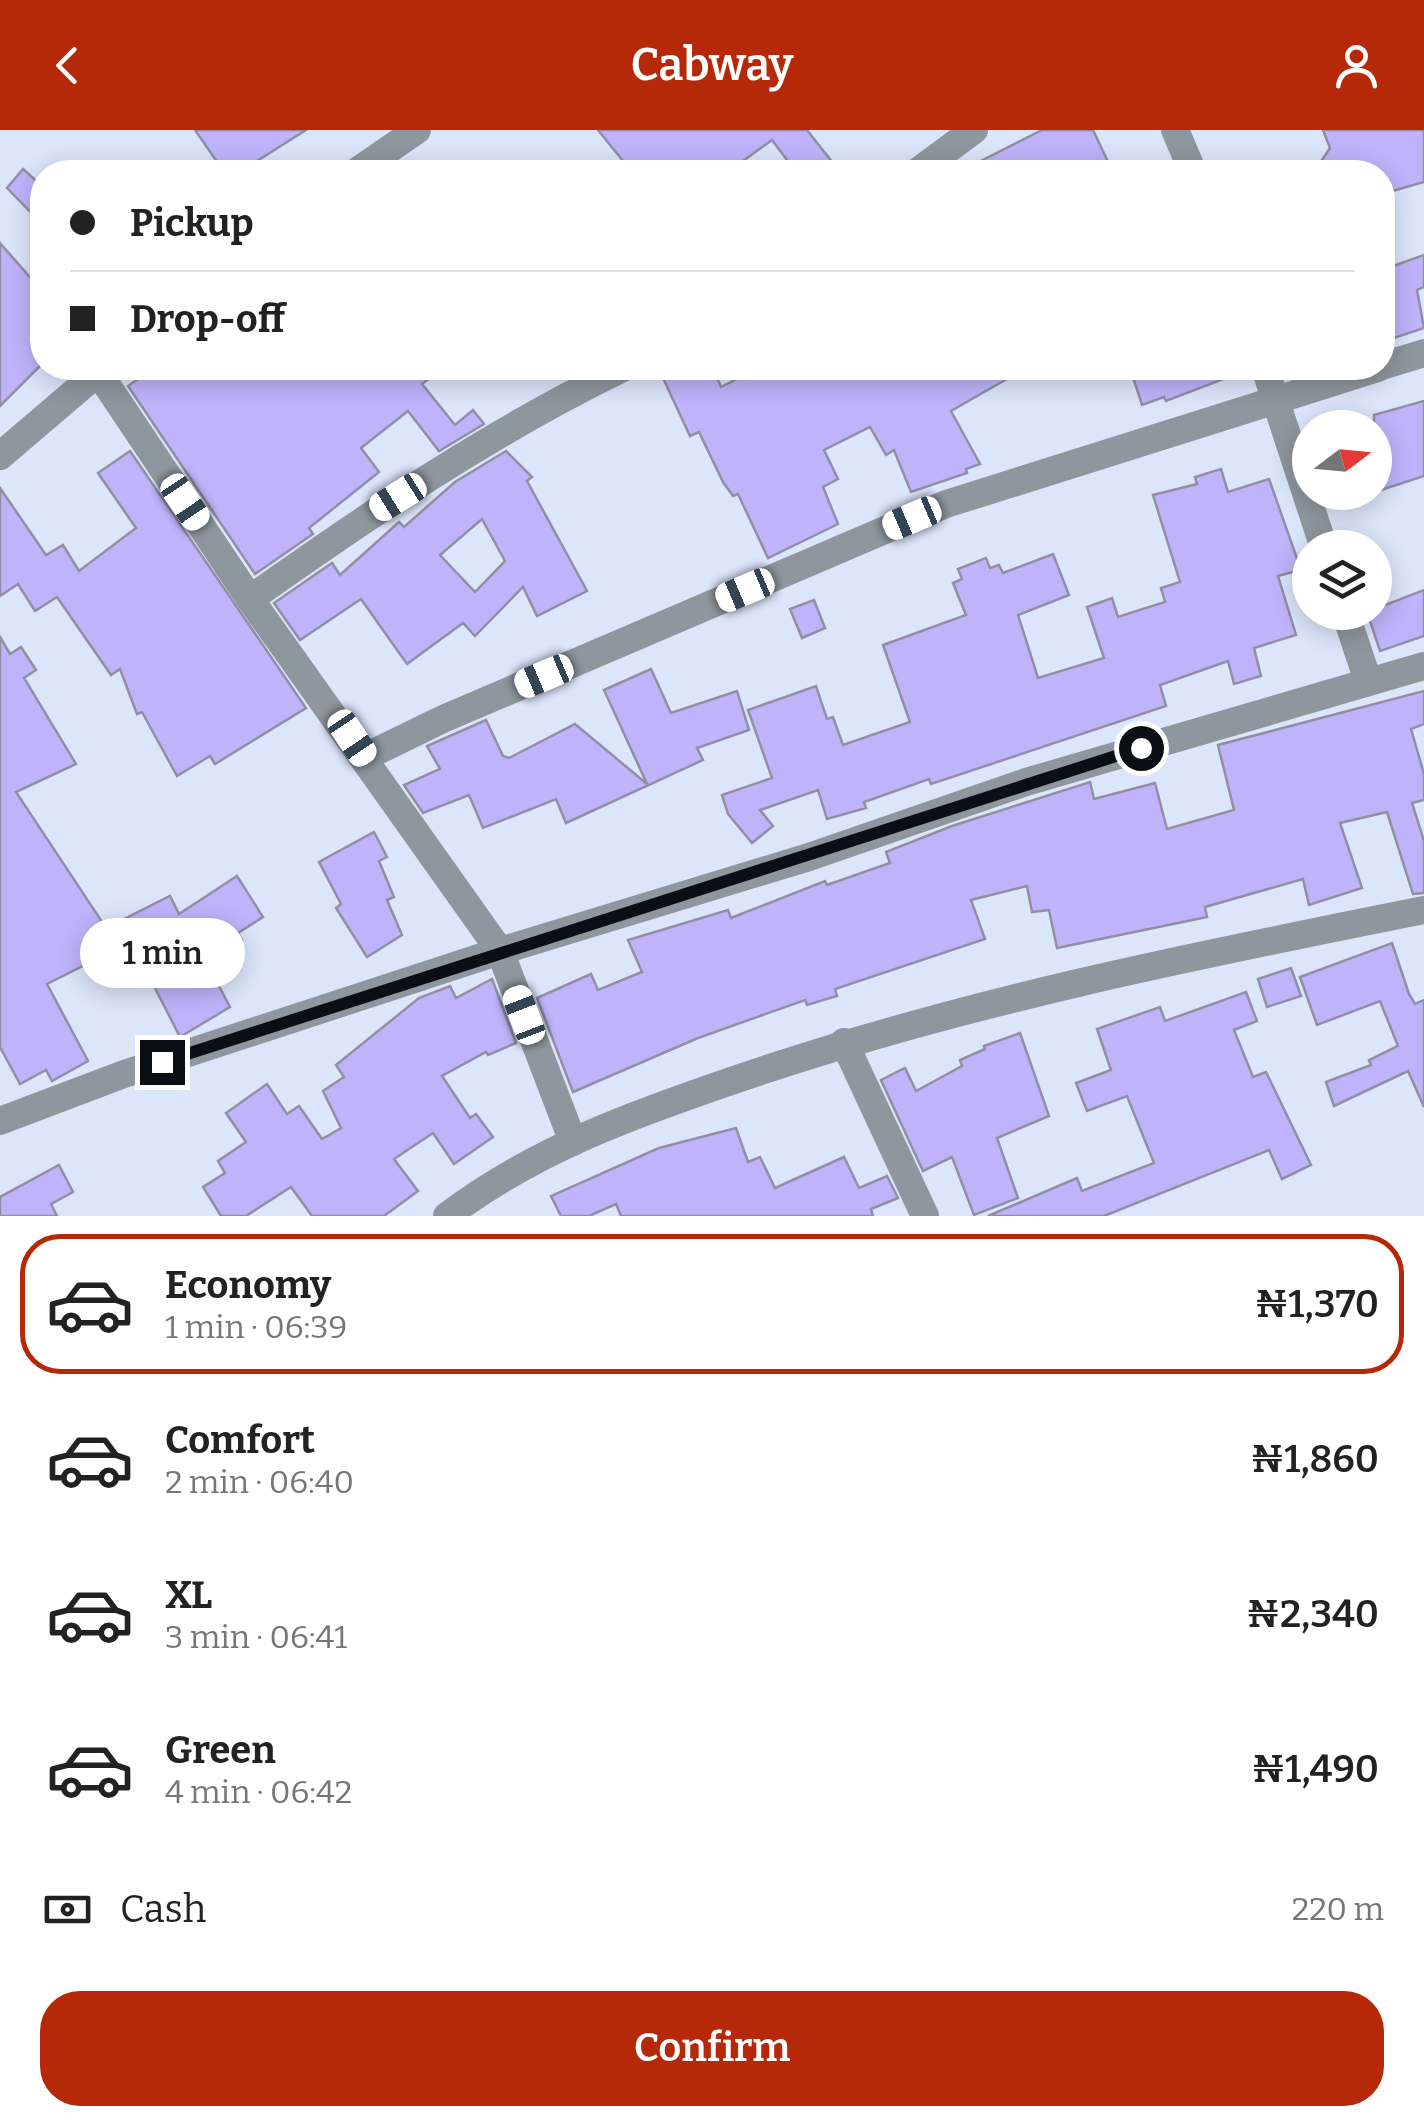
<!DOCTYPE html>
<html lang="en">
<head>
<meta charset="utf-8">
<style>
  body { margin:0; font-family:Bitter,serif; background:#f2f2f2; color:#222; height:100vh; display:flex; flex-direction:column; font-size:38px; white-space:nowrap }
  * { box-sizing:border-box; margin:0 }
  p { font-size:32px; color:#767676 }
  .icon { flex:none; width:55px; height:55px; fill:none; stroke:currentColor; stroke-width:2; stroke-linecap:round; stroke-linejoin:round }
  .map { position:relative; height:1086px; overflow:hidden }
  .side { display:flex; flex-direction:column; background:#fff; flex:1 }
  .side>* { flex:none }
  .top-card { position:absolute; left:30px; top:30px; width:1365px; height:220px; border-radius:40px; box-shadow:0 5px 25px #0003; display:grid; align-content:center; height:220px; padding:0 40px; background:#fff }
  .needle { width:65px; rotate:74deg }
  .buttons { position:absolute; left:1292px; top:280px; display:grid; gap:20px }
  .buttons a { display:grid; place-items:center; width:100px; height:100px; border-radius:50%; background:#fff; box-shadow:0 5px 25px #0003; font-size:50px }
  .end { position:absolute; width:45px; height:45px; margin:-22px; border:12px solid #0b0e15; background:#fff; box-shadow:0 0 0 5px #fff }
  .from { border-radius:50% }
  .bubble { position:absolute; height:70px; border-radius:35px; background:#fff; box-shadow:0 5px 25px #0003; font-size:32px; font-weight:600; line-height:70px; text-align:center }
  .car { position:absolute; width:30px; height:60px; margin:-30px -15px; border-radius:12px; box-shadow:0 0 8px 2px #0007; background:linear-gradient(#fff 24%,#345 0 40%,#fff 0 76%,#345 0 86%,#fff 0) }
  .top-card b { display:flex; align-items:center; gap:35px; height:95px; font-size:38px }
  .top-card b+b { border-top:2px solid #e0e0e0 }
  .top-card i { width:25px; height:25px; background:#222 }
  ul { padding:18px 0 0; list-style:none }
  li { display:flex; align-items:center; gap:30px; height:140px; margin:0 20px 15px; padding:0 20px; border:5px solid transparent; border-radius:40px }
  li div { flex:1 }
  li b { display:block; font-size:38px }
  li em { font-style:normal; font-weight:600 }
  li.on { border-color:#b52908 }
  li>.icon { width:90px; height:90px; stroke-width:1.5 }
  .pay { display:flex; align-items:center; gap:25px; height:110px; padding:0 40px; font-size:38px }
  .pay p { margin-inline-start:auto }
  .cta { display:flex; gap:20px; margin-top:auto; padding:20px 40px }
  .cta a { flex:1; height:115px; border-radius:40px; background:#b52908; color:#fff; font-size:40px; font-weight:600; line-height:115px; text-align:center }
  header { display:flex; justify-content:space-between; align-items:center; height:130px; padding:0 40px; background:#b52908; color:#fff; font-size:45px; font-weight:600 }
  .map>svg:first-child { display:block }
  .building { fill:#bfb4fb; stroke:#928fa4; stroke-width:2.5; fill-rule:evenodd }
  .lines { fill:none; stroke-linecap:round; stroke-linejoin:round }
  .minor { stroke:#8e979d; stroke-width:28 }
  .route { stroke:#0b0e15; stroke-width:12 }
</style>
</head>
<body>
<header><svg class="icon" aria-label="back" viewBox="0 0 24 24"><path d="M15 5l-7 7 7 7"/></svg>Cabway<svg class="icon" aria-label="person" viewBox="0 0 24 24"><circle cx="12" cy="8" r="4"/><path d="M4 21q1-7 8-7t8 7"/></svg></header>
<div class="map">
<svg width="1424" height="1086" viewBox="0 0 1424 1086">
  <rect width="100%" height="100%" fill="#dce6fb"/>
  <g class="building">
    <polygon points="195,0 306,0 257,31 265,42 224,42"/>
    <polygon points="598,0 807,0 840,42 796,42 772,10 728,42 632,42"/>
    <polygon points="1042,0 1093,0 1110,36 1096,42 959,42"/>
    <polygon points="1323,0 1424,0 1424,52 1382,64 1382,42 1314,42 1330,18"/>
    <polygon points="23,39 42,56 42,94 7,58"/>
    <polygon points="0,113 42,161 42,234 0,276"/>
    <polygon points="1424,125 1424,157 1417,160 1424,198 1382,212 1382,140"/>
    <polygon points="154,238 443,238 422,254 455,295 473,280 484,294 439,321 408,281 361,318 379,342 309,398 313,404 255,444 128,256"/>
    <polygon points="687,238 713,238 721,257 758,238 780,238 785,247 802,238 1026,238 951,281 980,334 966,339 967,343 911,362 894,320 886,325 870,297 824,320 838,349 823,357 838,394 768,428 738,364 733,366 723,352 699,302 690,306 663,248"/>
    <polygon points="1158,238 1247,238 1247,240 1166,271 1164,267 1142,275 1133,247"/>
    <polygon points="1424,271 1424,346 1375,362 1374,285"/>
    <polygon points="130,321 306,578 215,634 210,626 177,646 142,582 137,584 120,539 111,545 57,467 35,481 18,454 0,466 0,358 46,425 63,415 79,441 136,398 98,343"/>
    <path d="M506 321 532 347 527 351 587 461 537 486 523 457 475 506 463 493 407 534 361 469 300 510 274 473 332 433 340 445 399 392 404 397 455 352ZM482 389 505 431 475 462 440 425Z"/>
    <polygon points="1221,339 1228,362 1269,349 1301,440 1278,446 1296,505 1254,518 1261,546 1234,554 1228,531 1160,555 1166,576 931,654 929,649 864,672 866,678 827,689 818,660 760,680 773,696 752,713 728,684 722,665 772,648 748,580 816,556 827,589 833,587 843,615 910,592 883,515 966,485 953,453 962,449 958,439 986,428 990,438 999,435 1003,443 1053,424 1069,465 1018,485 1038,548 1104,528 1087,477 1112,468 1118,487 1165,472 1161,458 1180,452 1153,365 1197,354 1195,347"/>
    <polygon points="1424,460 1424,506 1380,521 1367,482"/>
    <polygon points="814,470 825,498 802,508 790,479"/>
    <polygon points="0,507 10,524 21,517 36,540 24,548 76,634 16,662 106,798 170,766 179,784 237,746 263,787 238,803 242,810 207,833 230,877 180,907 133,815 96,840 91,832 47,854 88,931 52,951 46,940 20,954 0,917"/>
    <polygon points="651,539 671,583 737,561 749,600 697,618 703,630 566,693 556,669 483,698 469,665 423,683 404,655 440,639 427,616 486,590 503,626 509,628 575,594 647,654 604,560"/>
    <polygon points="1424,561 1424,594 1411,599 1424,644 1424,670 1412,673 1424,711 1424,763 1413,764 1387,682 1340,693 1362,758 1309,775 1303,749 1205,777 1207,787 1057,818 1049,780 1032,782 1027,756 971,770 985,809 835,859 837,866 807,875 805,870 698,908 573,962 537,868 591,844 598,860 642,842 628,810 728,780 731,788 825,751 827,755 890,733 886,722 952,696 1090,652 1094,669 1155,653 1167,699 1234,680 1218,615"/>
    <polygon points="374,702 387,727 379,731 394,767 387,770 402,805 367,827 336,778 341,774 319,732"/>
    <polygon points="1392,813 1409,864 1415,874 1424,870 1424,977 1408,941 1334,976 1326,952 1371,935 1369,930 1398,916 1380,871 1317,895 1300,847"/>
    <polygon points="1291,838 1301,866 1267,877 1258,849"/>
    <polygon points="492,849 516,913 488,925 486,922 442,946 470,988 476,984 493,1007 454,1034 433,1003 394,1029 418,1061 384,1086 312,1086 291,1057 246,1086 221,1086 203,1057 225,1043 218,1031 246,1012 226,983 267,954 287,984 299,976 322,1009 341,998 323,961 344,947 336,935 419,868 450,856 456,868"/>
    <polygon points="1246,862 1257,891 1234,900 1253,947 1266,942 1311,1035 1282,1049 1269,1020 1104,1086 988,1086 1077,1048 1082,1061 1154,1033 1127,966 1087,981 1076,953 1111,940 1097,899 1160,877 1165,891"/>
    <polygon points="1020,903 1049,986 997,1008 1018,1068 974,1085 952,1027 923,1041 881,950 905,938 916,961 962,936 960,930 985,919 984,916"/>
    <polygon points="736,998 748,1032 760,1027 775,1058 844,1027 859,1058 887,1046 898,1068 871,1079 873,1086 621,1086 616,1074 589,1086 561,1086 551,1066 659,1018"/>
    <polygon points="59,1035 73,1062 51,1074 57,1086 0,1086 0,1067"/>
  </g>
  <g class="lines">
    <g class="minor">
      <polyline points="1175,0 1193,42"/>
      <polyline points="356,42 417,0"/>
      <polyline points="917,42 974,0"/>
      <polyline points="1382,236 1424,223"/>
      <polyline points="1265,238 1324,418"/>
      <polyline points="98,242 250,469 500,821 573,1012"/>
      <polyline points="0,326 103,238"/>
      <path d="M250 469C370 384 491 302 623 238"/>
      <polyline points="1345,482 1368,551"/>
      <polyline points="365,627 443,589 946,374 1378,238"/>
      <polyline points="844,912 925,1086"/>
      <polyline points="0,991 124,944 500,821 809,727 1026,652 1424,536"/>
      <path d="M447 1086C535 1019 637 983 740 948 963 872 1193 826 1424 780"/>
    </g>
  </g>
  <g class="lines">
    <polyline class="route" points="162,932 1141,618"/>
  </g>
</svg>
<div class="buttons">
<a><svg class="needle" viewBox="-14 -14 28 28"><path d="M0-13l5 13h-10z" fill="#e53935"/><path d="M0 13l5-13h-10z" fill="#767676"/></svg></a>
<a><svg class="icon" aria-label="layers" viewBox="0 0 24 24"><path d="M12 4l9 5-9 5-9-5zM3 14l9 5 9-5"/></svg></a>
</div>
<i class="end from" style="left:1141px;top:618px"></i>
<i class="end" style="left:162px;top:932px"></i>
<div class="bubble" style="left:80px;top:788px;width:165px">1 min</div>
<i class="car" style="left:398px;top:367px;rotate:238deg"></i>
<i class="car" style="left:185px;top:372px;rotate:146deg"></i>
<i class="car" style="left:912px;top:388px;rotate:247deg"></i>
<i class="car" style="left:745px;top:460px;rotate:247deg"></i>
<i class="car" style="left:544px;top:546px;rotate:247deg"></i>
<i class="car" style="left:352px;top:608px;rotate:146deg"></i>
<i class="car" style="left:524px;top:885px;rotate:339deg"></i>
<div class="top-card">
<b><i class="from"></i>Pickup</b>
<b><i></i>Drop-off</b>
</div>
</div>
<section class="side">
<ul>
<li class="on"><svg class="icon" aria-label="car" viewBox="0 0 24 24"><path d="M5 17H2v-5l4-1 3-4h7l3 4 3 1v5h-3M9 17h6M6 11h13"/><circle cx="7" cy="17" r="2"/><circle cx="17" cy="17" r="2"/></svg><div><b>Economy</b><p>1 min · 06:39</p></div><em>₦1,370</em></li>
<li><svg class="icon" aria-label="car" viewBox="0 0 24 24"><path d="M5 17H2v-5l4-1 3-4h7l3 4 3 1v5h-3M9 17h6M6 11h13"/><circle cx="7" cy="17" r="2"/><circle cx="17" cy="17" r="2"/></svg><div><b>Comfort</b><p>2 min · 06:40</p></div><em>₦1,860</em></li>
<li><svg class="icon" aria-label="car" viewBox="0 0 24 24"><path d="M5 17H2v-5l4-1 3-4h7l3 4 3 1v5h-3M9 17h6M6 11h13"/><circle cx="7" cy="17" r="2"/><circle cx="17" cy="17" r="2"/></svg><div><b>XL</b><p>3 min · 06:41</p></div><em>₦2,340</em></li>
<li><svg class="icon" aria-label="car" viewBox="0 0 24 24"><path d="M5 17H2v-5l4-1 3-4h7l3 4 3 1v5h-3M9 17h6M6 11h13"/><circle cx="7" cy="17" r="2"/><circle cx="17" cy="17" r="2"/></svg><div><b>Green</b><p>4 min · 06:42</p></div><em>₦1,490</em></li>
</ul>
<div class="pay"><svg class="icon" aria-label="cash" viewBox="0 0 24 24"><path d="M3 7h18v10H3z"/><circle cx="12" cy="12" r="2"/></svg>Cash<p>220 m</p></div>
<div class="cta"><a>Confirm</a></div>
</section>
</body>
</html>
